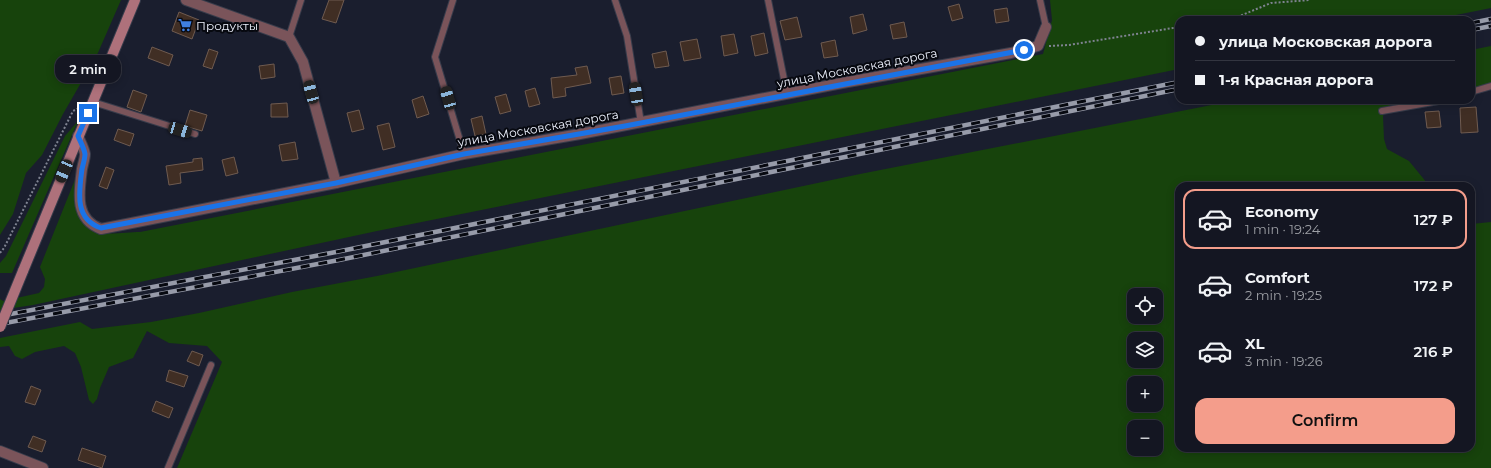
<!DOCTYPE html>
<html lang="en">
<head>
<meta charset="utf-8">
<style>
  body { margin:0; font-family:Montserrat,sans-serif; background:#21232f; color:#f1f3f6; height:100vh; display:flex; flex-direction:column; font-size:15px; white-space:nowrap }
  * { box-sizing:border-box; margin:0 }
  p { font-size:13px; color:#9d9fa5 }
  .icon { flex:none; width:22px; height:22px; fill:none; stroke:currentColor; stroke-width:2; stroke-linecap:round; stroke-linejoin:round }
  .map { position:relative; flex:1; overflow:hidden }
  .drawer { position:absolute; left:1175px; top:182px; width:300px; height:270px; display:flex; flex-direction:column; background:#141622; border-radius:12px; box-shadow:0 2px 10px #0003,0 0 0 1px #333540 }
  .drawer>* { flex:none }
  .top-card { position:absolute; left:1175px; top:16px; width:300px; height:88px; border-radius:12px; box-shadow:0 2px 10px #0003,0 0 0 1px #333540; display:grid; align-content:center; height:88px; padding:0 20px; background:#141622 }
  .tools { position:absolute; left:1127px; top:288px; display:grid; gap:8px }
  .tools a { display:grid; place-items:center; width:36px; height:36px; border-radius:8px; background:#141622; box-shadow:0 2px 10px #0003,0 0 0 1px #333540; font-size:20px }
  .end { position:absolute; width:18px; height:18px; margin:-9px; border:5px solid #1a73e8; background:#fff; box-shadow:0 0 0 2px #fff }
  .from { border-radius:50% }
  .bubble { position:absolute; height:28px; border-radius:12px; background:#141622; box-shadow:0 2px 10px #0003,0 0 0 1px #333540; font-size:13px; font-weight:600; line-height:28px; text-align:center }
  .car { position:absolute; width:12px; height:24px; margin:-12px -6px; border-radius:5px; box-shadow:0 0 3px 1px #0007; background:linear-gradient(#222 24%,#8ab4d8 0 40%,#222 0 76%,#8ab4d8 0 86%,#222 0) }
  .top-card b { display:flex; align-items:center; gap:14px; height:38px; font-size:15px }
  .top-card b+b { border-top:1px solid #333540 }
  .top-card i { width:10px; height:10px; background:#f1f3f6 }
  ul { padding:7px 0 0; list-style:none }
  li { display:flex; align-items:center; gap:12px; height:60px; margin:0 8px 6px; padding:0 12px; border:2px solid transparent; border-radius:12px }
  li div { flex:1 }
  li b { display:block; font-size:15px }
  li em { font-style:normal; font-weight:600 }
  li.selected { border-color:#f49d8b }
  li>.icon { width:36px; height:36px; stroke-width:1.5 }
  .button { display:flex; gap:8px; margin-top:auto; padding:8px 20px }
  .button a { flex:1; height:46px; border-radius:12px; background:#f49d8b; color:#111; font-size:16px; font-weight:600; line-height:46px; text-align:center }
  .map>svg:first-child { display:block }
  .green { fill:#17430c; fill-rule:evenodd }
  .building { fill:#402e24; stroke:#6f5b50 }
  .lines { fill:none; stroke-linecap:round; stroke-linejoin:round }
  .lane-casing { stroke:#383c4b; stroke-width:8 }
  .street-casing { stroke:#383c4b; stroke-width:12 }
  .secondary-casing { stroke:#383c4b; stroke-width:12 }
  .path { stroke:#7f8391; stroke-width:2; stroke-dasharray:2 2; stroke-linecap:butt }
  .lane { stroke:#7a545a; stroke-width:6 }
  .street { stroke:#7a545a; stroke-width:10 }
  .secondary { stroke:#ae717b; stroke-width:10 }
  .rail-casing { stroke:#979ba9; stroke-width:4.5 }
  .rail { stroke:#070910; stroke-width:3; stroke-dasharray:9; stroke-linecap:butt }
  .secondary-bridge-casing { stroke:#383c4b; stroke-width:12; stroke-linecap:butt }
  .secondary-bridge { stroke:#ae717b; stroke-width:10 }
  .route { stroke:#1a73e8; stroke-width:5 }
  .labels { text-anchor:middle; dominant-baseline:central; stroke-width:4; stroke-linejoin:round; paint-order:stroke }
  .poi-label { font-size:12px; fill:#eef2fe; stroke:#070910; text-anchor:start }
  .street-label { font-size:12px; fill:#eef2fe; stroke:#070910 }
</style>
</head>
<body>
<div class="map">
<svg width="1491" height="468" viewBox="0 0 1491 468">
  <rect width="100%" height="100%" fill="#1a1e2e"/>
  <g class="green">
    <polygon points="0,0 121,0 97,55 63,114 42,155 26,173 13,214 0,235"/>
    <path d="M1050 0H1491V8L1431 20H1179V69L377 231 33 305 0 310V299L3 301 39 293 44 287 45 279 40 267 78 172 80 218C83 223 87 229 93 231 105 236 127 232 140 232L1043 54 1052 20Z"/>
    <polygon points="1491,46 1491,85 1471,88 1471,50"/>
    <path d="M1237 100H1393L1383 116 1384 139 1387 149 1409 161 1427 183 1438 186H1179V448H1471V224L1491 222V468H177L222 362 207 346 169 343 147 331 133 358 109 367 100 388 97 399 93 404 89 400 81 367 75 353 64 346 35 352 22 359 15 356 9 346 0 347V338L80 322 92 329 151 322 199 313 292 292 377 276 860 174ZM1134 295H1156V317H1134ZM1134 339H1156V361H1134ZM1134 383H1156V405H1134ZM1134 427H1156V449H1134Z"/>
    <polygon points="78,121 12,273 0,273 0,263 6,256 65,136"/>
  </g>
  <g class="building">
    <polygon points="329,0 344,0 336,23 322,19"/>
    <polygon points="959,4 963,18 952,21 948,7"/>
    <polygon points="1007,8 1009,21 996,23 994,10"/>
    <polygon points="179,12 199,20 192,39 172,31"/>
    <polygon points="863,14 867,30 853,34 850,17"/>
    <polygon points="797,17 802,37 785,40 780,21"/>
    <polygon points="904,22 907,37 893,39 890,25"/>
    <polygon points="764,33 768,53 755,56 751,36"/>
    <polygon points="734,34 738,53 724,56 721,36"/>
    <polygon points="697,39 701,58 684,61 680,42"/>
    <polygon points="835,40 838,56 824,58 821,43"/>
    <polygon points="152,47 173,55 169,66 148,58"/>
    <polygon points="209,49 218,52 212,69 203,66"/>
    <polygon points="666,51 669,66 655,68 652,54"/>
    <polygon points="274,64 275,77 261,79 259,66"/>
    <polygon points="587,66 591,83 565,88 566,96 553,98 551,78 577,75 575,68"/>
    <polygon points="621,76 624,93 612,95 609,78"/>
    <polygon points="535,88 540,104 529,107 525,91"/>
    <polygon points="133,90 147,95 141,112 127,107"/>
    <polygon points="506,94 511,111 500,114 495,97"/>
    <polygon points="423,96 429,114 417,118 412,100"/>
    <polygon points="287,103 288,117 271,117 271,104"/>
    <polygon points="1476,107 1478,132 1461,133 1460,108"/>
    <polygon points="190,110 207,115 202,131 185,126"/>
    <polygon points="359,110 364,129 352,132 347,113"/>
    <polygon points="1439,111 1441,127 1427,128 1425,112"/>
    <polygon points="482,116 486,134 475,136 471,119"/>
    <polygon points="389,123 395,147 383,150 377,126"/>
    <polygon points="118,129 134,134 130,146 114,140"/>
    <polygon points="295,142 298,159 282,161 279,145"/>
    <polygon points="234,157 238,173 226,176 222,160"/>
    <polygon points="202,158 203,170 180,173 181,183 169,185 166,166 193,162 193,159"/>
    <polygon points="106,167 114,170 107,189 99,186"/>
    <polygon points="192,351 203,355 199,366 187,361"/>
    <polygon points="169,370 188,376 184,387 166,381"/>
    <polygon points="31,386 41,390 35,405 25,402"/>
    <polygon points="156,401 173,408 169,418 152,411"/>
    <polygon points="33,436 46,441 42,452 28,447"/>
    <polygon points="82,448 106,456 102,468 78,460"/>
  </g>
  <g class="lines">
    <g class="lane-casing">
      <g id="lane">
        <polyline points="453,0 435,57 464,154"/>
        <polyline points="615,0 627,36 641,123"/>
        <polyline points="768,0 787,94"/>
        <polyline points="1040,0 1046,27"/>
        <polyline points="289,37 301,0"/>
        <polyline points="1471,92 1491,86"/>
        <polyline points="93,102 195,134"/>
        <polyline points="1382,111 1444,100"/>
        <polyline points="168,468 211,365"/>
      </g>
    </g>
    <g class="street-casing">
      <g id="street">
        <polyline points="186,0 289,37 303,62 336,183"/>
        <path d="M78 136C80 141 84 148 85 154 85 158 83 164 82 169 79 192 74 219 101 229L336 183 464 154 580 134 842 83 1011 53 1038 46 1046 27"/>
        <polyline points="0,451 43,468"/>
      </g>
    </g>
    <g class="secondary-casing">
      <polyline id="secondary" points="23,271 135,0"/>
    </g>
    <g class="path">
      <polyline points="1230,20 1271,3 1310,0"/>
      <polyline points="1049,46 1069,45 1179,27"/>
      <polyline points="0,253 4,248 73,111 79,108"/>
    </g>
    <use href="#lane" class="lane"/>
    <use href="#street" class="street"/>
    <use href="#secondary" class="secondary"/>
    <g class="rail-casing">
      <g id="rail">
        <polyline points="1471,23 1491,19"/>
        <polyline points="1471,30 1491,26"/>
        <polyline points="0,316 336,252 1179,82"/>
        <polyline points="0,324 339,260 1179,89"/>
      </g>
    </g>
    <use href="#rail" class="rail"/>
    <g class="secondary-bridge-casing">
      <polyline id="secondary-bridge" points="0,327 23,271"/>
    </g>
    <use href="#secondary-bridge" class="secondary-bridge"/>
  </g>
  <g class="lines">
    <path class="route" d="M88 113 78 136C80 141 84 148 85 154 85 158 83 165 82 169 79 192 74 219 101 228L336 183 464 154 625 126 1024 50"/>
  </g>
  <defs>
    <g id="supermarket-bare" transform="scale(1.08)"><path d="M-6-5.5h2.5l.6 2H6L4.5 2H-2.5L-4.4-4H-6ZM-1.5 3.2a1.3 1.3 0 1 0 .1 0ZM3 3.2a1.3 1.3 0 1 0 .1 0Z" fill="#3f7fe0" stroke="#070910" stroke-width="2.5" paint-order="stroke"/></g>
  </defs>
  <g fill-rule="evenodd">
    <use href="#supermarket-bare" x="185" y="25"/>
  </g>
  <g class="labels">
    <g class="poi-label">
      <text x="196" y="25">Продукты</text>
    </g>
    <g class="street-label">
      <text transform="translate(857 68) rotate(-11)">улица Московская дорога</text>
      <text transform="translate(538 128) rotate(-10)">улица Московская дорога</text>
    </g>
  </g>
</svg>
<div class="tools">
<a><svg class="icon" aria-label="locate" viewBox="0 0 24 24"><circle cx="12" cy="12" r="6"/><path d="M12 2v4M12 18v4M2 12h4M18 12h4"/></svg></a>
<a><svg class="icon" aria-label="layers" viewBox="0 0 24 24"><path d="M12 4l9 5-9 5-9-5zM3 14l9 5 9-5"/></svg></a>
<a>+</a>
<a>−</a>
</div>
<i class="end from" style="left:1024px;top:50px"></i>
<i class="end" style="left:88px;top:113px"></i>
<div class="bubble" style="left:55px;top:55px;width:66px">2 min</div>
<i class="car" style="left:311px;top:92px;rotate:345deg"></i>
<i class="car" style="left:636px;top:94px;rotate:351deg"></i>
<i class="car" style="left:448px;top:98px;rotate:344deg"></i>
<i class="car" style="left:180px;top:130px;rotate:107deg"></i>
<i class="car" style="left:64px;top:171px;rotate:203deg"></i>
<div class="top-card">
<b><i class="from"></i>улица Московская дорога</b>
<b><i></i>1-я Красная дорога</b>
</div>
<section class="drawer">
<ul>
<li class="selected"><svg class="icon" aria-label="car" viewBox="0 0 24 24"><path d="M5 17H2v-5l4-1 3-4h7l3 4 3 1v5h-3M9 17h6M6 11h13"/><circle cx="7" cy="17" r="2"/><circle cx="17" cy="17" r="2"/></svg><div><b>Economy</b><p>1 min · 19:24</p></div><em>127 ₽</em></li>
<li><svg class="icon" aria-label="car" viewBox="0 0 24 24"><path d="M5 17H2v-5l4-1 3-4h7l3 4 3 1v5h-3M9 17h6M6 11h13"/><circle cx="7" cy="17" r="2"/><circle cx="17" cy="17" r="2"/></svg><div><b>Comfort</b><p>2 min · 19:25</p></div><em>172 ₽</em></li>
<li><svg class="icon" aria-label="car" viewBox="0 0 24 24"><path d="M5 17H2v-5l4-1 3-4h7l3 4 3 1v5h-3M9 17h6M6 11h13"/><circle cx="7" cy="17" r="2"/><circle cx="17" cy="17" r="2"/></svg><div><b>XL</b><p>3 min · 19:26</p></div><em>216 ₽</em></li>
</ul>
<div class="button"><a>Confirm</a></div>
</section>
</div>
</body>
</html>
